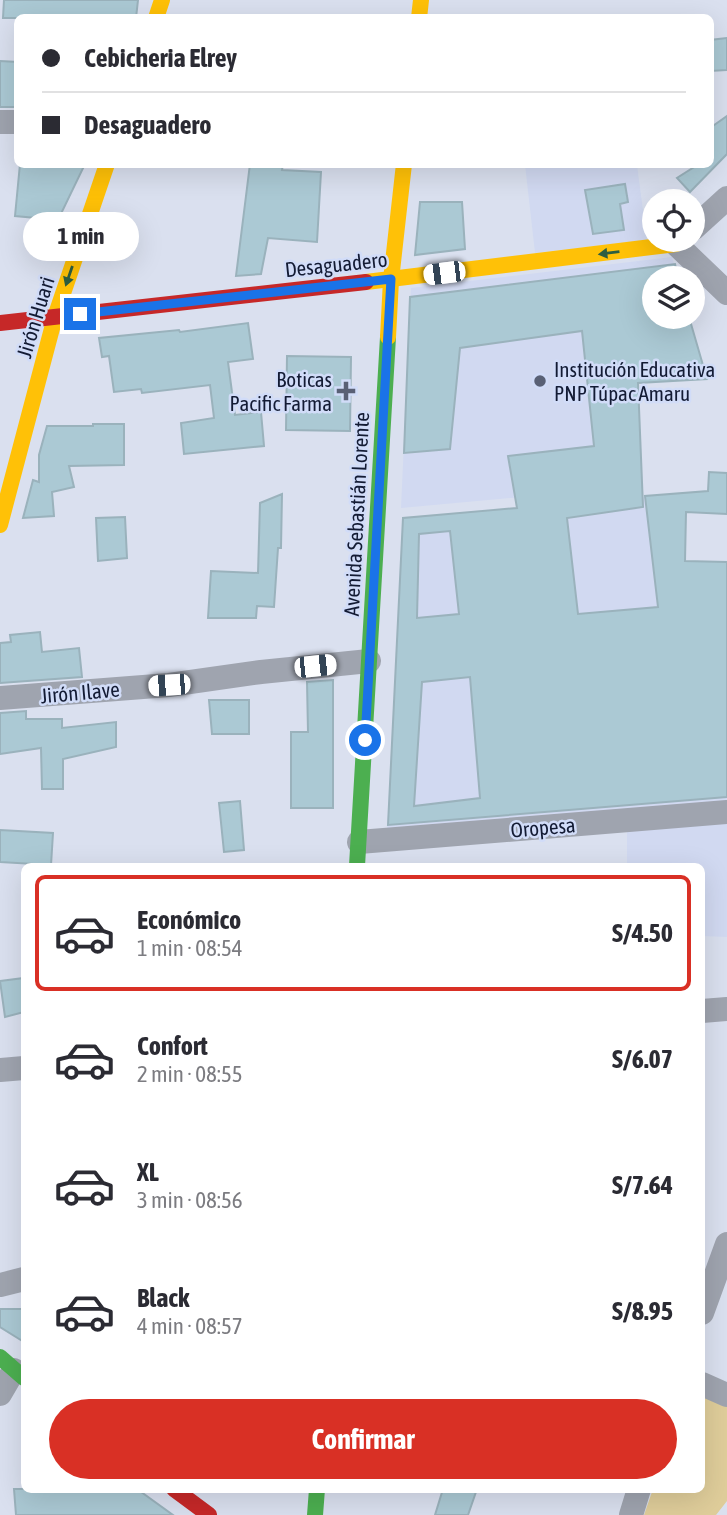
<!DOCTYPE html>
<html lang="es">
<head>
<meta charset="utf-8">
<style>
  body { margin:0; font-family:"Asap Condensed",sans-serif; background:#f7f7f7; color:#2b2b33; height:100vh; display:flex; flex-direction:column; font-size:26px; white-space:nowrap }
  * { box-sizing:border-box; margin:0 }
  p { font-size:23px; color:#7c7c81 }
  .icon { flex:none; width:38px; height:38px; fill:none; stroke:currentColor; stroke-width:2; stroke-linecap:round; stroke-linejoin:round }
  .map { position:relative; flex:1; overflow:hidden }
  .sheet { position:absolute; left:21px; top:863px; width:684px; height:630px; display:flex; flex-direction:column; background:#fff; border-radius:10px; box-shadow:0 7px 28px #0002 }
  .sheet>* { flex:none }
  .banner { position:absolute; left:14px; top:14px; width:700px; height:154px; border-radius:10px; box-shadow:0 7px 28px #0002; display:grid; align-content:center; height:154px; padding:0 28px; background:#fff }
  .buttons { position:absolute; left:642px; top:189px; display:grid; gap:14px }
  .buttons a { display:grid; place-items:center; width:63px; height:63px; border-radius:50%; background:#fff; box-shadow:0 7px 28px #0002; font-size:35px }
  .end { position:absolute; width:32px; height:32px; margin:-16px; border:9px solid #1a73e8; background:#fff; box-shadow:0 0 0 4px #fff }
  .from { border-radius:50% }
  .bubble { position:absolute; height:49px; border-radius:24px; background:#fff; box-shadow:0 7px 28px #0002; font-size:23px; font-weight:700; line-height:49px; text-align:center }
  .car { position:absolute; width:21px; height:42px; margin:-21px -10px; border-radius:9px; box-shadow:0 0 5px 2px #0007; background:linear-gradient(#fff 24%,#345 0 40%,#fff 0 76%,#345 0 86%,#fff 0) }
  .banner b { display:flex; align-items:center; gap:24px; height:66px; font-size:26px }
  .banner b+b { border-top:2px solid #e1e1e2 }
  .banner i { width:18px; height:18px; background:#2b2b33 }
  ul { padding:12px 0 0; list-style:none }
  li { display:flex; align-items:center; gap:21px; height:116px; margin:0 14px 10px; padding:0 14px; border:4px solid transparent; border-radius:10px }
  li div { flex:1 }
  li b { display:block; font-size:26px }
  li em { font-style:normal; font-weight:700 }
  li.selected { border-color:#d93025 }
  li>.icon { width:63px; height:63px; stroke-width:1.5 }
  .action { display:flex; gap:14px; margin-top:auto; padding:14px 28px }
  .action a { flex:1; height:80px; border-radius:42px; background:#d93025; color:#fff; font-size:28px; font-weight:700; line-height:80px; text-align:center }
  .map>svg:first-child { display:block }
  .built { fill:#d1d9f1 }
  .green { fill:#dfcd9a }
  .building { fill:#abc9d4; stroke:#9ab2bc; stroke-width:2; fill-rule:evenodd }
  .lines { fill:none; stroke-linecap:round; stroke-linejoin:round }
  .street { stroke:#9fa4af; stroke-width:24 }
  .fast { stroke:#4caf50; stroke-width:16 }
  .slow { stroke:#ffc107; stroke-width:16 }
  .jam { stroke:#c62828; stroke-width:16 }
  .oneway { fill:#2d5e41 }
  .route { stroke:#1a73e8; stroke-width:9 }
  .poi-dot { fill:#596075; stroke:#d1dcf8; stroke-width:2.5 }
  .labels { text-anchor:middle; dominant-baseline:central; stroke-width:5; stroke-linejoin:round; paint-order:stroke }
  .street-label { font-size:21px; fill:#131b34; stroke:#d1dcf8 }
  .poi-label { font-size:21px; fill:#131b34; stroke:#d1dcf8; text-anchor:start }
</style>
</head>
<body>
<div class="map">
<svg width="727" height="1515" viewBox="0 0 727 1515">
  <rect width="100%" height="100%" fill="#dae0ef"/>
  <g class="built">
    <polygon points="525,165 637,165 647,240 535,253"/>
    <polygon points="672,257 678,278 654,278 654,317 689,317 707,379 638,383 642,486 401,508 411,288"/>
    <polygon points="687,493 685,561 727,562 727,804 387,832 403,518"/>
    <polygon points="727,821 727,937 702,936 702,866 627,866 627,828"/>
  </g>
  <polygon class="green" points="702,1388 727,1404 727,1501 716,1515 644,1515 653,1489 702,1489"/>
  <g class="building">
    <polygon points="4,0 138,0 136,18 3,18"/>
    <polygon points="727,38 727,70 710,71 710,40"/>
    <polygon points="0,61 18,62 16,107 0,107"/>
    <polygon points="727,116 727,154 690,192 677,178 699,164 710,164 710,128"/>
    <polygon points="20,164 85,164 58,220 15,216"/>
    <polygon points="250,164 283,164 282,170 321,172 317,242 268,238 261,274 236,276"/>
    <polygon points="625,184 628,202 620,204 624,230 593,234 585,190"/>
    <polygon points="420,202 462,202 465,249 415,255"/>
    <path d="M675 264 678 278H654V317H689L707 379 638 383 643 507 567 518 578 614 658 607 645 496 708 491 709 472 727 473V514L686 512 685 561 727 562V797L388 825 403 518 517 508 508 456 594 446 582 331 460 348 450 449 404 453 410 297ZM450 531 459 614 417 618 419 534ZM470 677 480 798 414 806 422 682Z"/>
    <polygon points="248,323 253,359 228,362 235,415 261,412 264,446 184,454 181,423 214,418 210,385 142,393 141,389 114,392 109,356 102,357 99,338 179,330 180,332"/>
    <polygon points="287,356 351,357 350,431 286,430"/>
    <polygon points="93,424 124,424 124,465 69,466 74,487 52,492 54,516 23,518 33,480 39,482 39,455 47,426 93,426"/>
    <polygon points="282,494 281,548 278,548 274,607 257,606 256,618 208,618 211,571 258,573 260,503"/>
    <polygon points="125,517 127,558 98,561 96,518"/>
    <polygon points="40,632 42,652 79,648 82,677 0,683 0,643 11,642 10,635"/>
    <polygon points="333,680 333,808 291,808 291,732 308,732 307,682"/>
    <polygon points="209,700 249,700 249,734 212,734"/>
    <polygon points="26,711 26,719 62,719 62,728 116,722 116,747 63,759 63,789 42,789 41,748 0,754 0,713"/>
    <polygon points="240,801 244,850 224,852 219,803"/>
    <polygon points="0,830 53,833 51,865 0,862"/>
    <polygon points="24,978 24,1012 5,1017 0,981"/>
    <polygon points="0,1309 24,1309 24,1342 0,1327"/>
    <polygon points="14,1489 137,1489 173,1515 16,1515"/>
    <polygon points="443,1489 477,1489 468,1515 435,1515"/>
  </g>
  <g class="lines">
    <g class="street">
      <polyline points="0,122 18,122"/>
      <polyline points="693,229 727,198"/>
      <polyline points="681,240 676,244 727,293"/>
      <polyline points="0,698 169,685 261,672 369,661"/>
      <polyline points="359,842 727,812"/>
      <polyline points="702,1011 727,1009"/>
      <polyline points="0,1070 24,1068"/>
      <polyline points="0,1285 24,1279"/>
      <polyline points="702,1313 727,1244"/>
      <polyline points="702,1384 727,1395"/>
      <polyline points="0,1394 14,1370"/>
      <polyline points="631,1515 639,1489"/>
    </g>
    <g class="fast">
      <polyline points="357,866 388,337"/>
      <polyline points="0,1357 24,1378"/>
      <polyline points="315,1515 317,1489"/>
    </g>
    <g class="slow">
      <polyline points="156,18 162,0"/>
      <polyline points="419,18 421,0"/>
      <polyline points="366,282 676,244"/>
      <polyline points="388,337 391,280 404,164"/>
      <polyline points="0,525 55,317 107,164"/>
    </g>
    <g class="jam">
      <polyline points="0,323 366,282"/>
      <polyline points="174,1489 209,1515"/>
    </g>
  </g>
  <defs><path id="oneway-solid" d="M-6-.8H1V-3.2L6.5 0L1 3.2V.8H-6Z" transform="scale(1.75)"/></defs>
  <g class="oneway">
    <use href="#oneway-solid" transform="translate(609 253) rotate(173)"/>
    <use href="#oneway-solid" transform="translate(69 276) rotate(109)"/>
  </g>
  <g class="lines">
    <polyline class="route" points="80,314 391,279 365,740"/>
  </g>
  <g class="poi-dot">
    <circle cx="540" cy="381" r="7"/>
    <path d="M342.5 380.5h7v7h7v7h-7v7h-7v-7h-7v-7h7z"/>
  </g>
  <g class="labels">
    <g class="street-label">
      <text transform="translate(336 264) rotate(-6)">Desaguadero</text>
      <text transform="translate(35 317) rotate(-73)">Jirón Huari</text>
      <text transform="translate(356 514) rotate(-87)">Avenida Sebastián Lorente</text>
      <text transform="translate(80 692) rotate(-5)">Jirón Ilave</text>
      <text transform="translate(543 827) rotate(-5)">Oropesa</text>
    </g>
    <g class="poi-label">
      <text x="554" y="369">Institución Educativa<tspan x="554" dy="24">PNP Túpac Amaru</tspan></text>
      <text x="332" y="379" text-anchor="end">Boticas<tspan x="332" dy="24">Pacific Farma</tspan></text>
    </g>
  </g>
</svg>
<div class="buttons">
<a><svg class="icon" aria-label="locate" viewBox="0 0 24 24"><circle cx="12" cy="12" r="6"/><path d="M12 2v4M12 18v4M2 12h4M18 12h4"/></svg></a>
<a><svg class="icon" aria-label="layers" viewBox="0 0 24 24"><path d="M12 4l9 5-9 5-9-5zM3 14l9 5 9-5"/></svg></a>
</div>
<i class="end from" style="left:365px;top:740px"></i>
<i class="end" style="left:80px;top:314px"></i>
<div class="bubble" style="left:23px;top:212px;width:116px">1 min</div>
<i class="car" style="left:444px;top:273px;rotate:263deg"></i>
<i class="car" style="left:315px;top:666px;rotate:84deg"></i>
<i class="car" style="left:169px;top:685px;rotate:266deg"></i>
<div class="banner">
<b><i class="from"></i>Cebicheria Elrey</b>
<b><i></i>Desaguadero</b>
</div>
<section class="sheet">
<ul>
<li class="selected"><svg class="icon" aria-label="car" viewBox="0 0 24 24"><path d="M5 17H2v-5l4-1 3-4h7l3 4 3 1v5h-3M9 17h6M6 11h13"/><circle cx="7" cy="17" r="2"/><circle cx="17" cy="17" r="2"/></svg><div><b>Económico</b><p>1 min · 08:54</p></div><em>S/4.50</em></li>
<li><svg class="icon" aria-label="car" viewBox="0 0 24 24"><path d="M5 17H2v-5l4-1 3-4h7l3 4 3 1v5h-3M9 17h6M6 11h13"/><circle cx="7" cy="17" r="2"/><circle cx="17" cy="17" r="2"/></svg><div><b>Confort</b><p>2 min · 08:55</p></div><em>S/6.07</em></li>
<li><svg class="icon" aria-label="car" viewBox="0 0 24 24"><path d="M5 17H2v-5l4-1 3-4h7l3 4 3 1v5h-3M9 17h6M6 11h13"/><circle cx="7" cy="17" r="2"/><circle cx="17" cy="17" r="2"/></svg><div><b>XL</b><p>3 min · 08:56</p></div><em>S/7.64</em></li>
<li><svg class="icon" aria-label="car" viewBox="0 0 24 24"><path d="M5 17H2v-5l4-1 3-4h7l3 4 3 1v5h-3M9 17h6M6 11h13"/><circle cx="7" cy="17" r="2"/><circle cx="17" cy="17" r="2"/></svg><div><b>Black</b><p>4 min · 08:57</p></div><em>S/8.95</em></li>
</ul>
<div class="action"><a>Confirmar</a></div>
</section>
</div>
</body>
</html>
